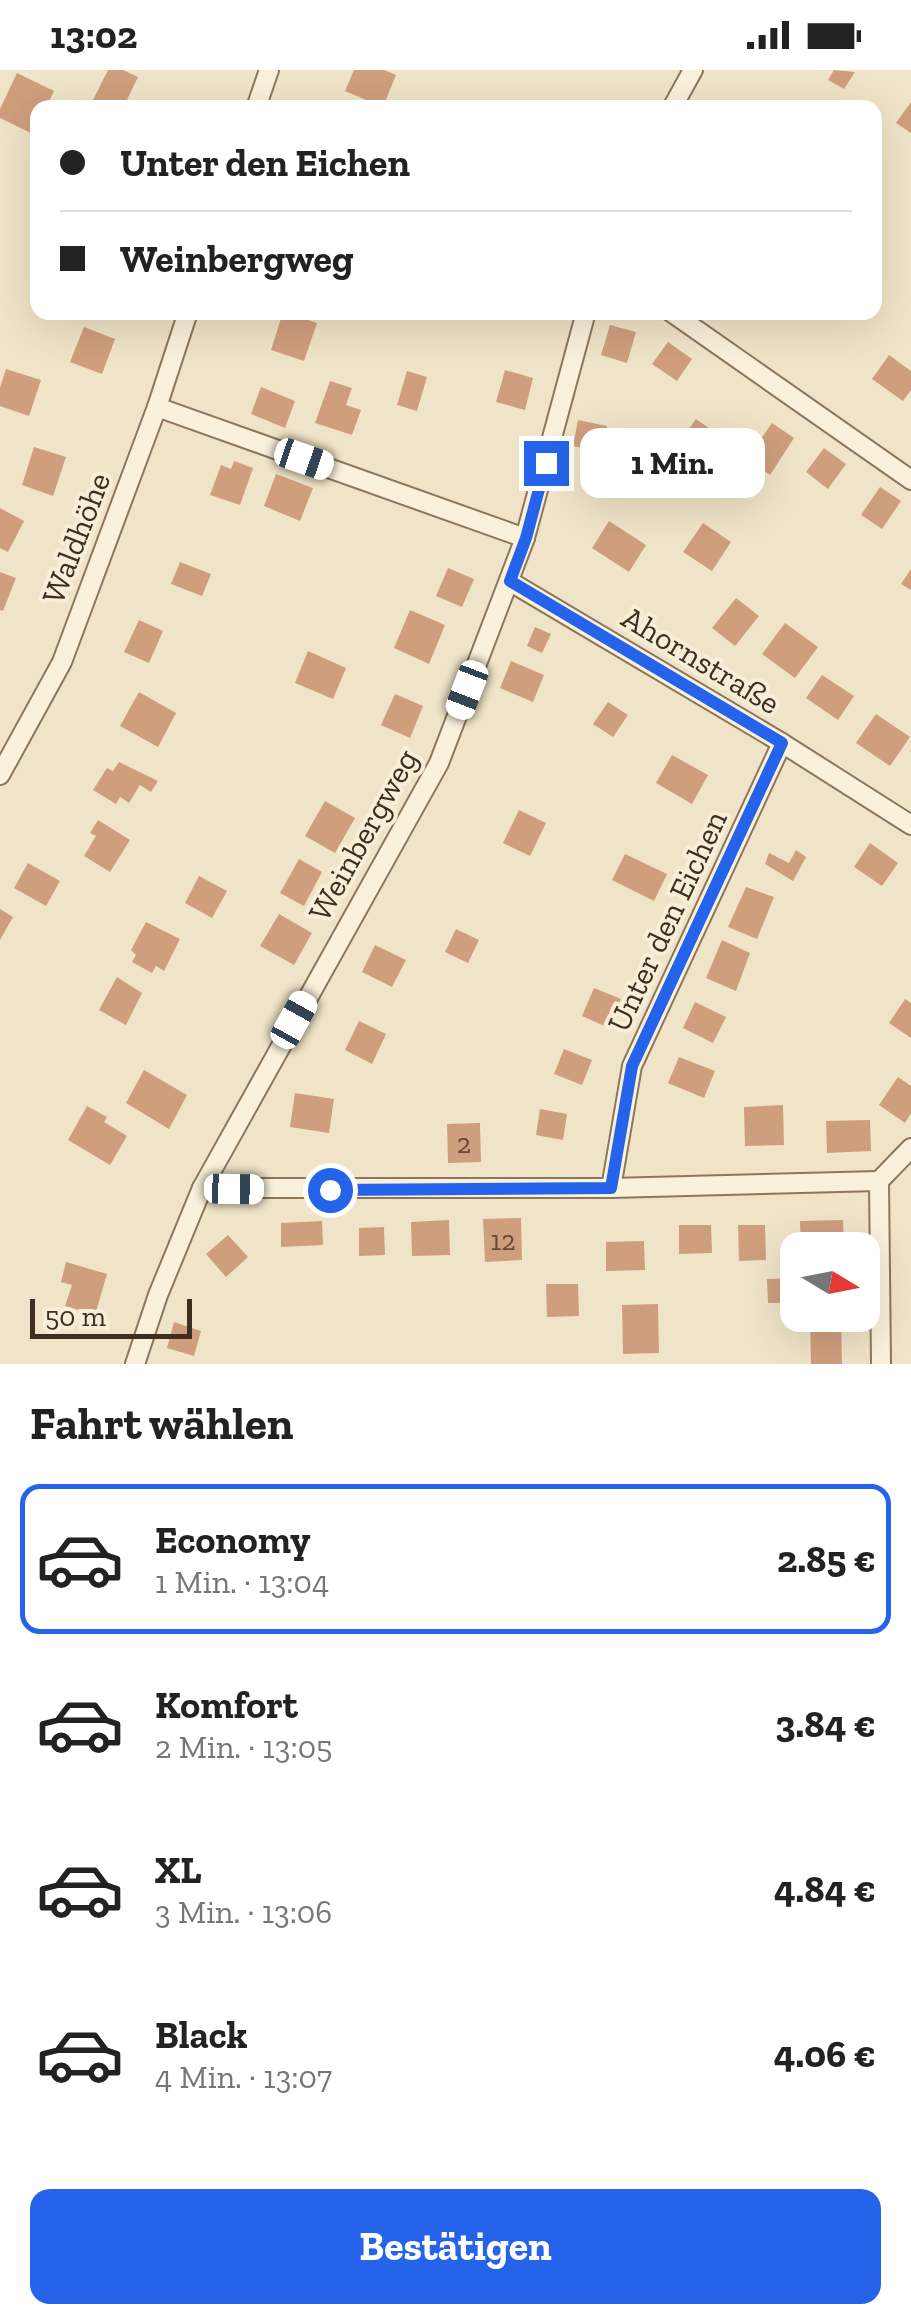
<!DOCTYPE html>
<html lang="de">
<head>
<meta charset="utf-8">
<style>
  body { margin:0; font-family:"Zilla Slab",serif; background:#f2f2f2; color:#222; height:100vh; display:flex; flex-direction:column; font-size:38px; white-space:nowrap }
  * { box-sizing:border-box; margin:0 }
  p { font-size:32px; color:#767676 }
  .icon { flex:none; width:55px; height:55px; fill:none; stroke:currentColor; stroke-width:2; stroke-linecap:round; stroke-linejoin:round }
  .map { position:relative; height:1294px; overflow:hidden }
  .panel { display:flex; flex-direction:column; background:#fff; flex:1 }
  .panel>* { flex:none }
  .banner { position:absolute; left:30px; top:30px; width:852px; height:220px; border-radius:20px; box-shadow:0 10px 40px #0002; display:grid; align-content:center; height:220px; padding:0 30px; background:#fff }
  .needle { width:65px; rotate:100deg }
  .controls { position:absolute; left:780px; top:1162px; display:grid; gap:20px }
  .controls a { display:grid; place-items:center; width:100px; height:100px; border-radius:20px; background:#fff; box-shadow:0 10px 40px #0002; font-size:50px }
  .scale { position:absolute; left:30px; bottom:25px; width:162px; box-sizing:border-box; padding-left:10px; border:5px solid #3d2e20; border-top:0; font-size:28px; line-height:35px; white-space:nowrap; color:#3d2e20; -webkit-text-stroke:8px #f7eed8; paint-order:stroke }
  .end { position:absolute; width:45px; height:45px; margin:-22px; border:12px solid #2563eb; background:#fff; box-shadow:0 0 0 5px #fff }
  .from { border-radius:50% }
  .bubble { position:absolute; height:70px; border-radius:20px; background:#fff; box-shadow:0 10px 40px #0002; font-size:32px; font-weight:800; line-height:70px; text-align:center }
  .car { position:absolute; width:30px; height:60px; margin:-30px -15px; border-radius:12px; box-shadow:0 0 8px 2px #0007; background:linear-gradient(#fff 24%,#345 0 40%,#fff 0 76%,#345 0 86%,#fff 0) }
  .banner b { display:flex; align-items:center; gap:35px; height:95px; font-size:38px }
  .banner b+b { border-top:2px solid #e0e0e0 }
  .banner i { width:25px; height:25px; background:#222 }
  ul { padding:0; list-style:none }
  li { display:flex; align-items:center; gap:30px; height:150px; margin:0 20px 15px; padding:0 10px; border:5px solid transparent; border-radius:20px }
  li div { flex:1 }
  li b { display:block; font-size:38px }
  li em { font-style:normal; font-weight:800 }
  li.current { border-color:#2563eb }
  li>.icon { width:90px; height:90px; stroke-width:1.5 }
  h2 { padding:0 30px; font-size:45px; line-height:120px }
  .primary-button { display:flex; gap:20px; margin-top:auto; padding:20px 30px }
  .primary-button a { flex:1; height:115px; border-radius:20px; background:#2563eb; color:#fff; font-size:40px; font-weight:800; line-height:115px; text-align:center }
  .status { display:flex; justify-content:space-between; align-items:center; height:70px; padding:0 50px; background:#fff; direction:ltr }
  .status svg { height:28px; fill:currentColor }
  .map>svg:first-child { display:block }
  .building { fill:#cf9f7d }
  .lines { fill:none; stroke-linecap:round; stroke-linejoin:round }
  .minor-casing { stroke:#8d765c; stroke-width:22 }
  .minor { stroke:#faf1dc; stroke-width:18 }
  .route { stroke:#2563eb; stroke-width:12 }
  .labels { text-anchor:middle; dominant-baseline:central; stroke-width:8; stroke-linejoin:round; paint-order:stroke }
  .number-label { font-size:28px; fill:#624a37 }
  .street-label { font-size:32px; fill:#3d2e20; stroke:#f7eed8 }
</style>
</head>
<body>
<div class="status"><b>13:02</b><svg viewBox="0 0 49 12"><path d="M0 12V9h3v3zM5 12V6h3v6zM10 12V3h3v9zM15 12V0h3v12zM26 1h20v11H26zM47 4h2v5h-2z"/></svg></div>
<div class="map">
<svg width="911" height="1294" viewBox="0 0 911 1294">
  <rect width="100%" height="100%" fill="#f0e4c8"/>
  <g class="building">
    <polygon points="108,0 123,0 138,7 123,38 109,38 93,30"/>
    <polygon points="354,0 384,0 396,5 383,37 345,21"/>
    <polygon points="834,0 855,2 844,19 828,10"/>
    <polygon points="17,3 54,21 46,38 38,38 38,55 33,64 0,48 0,39"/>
    <polygon points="911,32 911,63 896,53"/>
    <polygon points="283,242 317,253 304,291 271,280"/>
    <polygon points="610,255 636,262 627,293 601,285"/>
    <polygon points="84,257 115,269 102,304 70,292"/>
    <polygon points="668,272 692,289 677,311 652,294"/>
    <polygon points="889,285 911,301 911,320 903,331 872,309"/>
    <polygon points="6,299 41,310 29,346 0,336 0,318"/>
    <polygon points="505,300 533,308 525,340 496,332"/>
    <polygon points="407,301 427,307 417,341 397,335"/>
    <polygon points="330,311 352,318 346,335 361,340 352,365 315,353"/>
    <polygon points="261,317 295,331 285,358 251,344"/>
    <polygon points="696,349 722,367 706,391 679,373"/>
    <polygon points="578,350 607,356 602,382 573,376"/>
    <polygon points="772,353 794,368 770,405 747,389"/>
    <polygon points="34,377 66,387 53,426 22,415"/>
    <polygon points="824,378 846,394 828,419 806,402"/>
    <polygon points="234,391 253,398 240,435 210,425 221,395 231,399"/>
    <polygon points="276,404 313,418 300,451 264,436"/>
    <polygon points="880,417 901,431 882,459 861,445"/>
    <polygon points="0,438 24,451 8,482 0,478"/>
    <polygon points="609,451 646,475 629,502 592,478"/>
    <polygon points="703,453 731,472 712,501 683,482"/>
    <polygon points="180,492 211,504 202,526 171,514"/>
    <polygon points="448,498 474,509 462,537 436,526"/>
    <polygon points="911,499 911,520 901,514"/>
    <polygon points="0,502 16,508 3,541 0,540"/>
    <polygon points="736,528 759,546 735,576 712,558"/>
    <polygon points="410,540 445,555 429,594 394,578"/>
    <polygon points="139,550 163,561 149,593 124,582"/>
    <polygon points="785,553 818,577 795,608 762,584"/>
    <polygon points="535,557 551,564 542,583 527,576"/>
    <polygon points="308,581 346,598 333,629 295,613"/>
    <polygon points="511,591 544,605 533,632 500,618"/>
    <polygon points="822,605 854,626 838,650 806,628"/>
    <polygon points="139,622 176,643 158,677 120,656"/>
    <polygon points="395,624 423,636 410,668 381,655"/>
    <polygon points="608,632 628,645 613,667 593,654"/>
    <polygon points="876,644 910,667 890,696 856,673"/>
    <polygon points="672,685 708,705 692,734 656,713"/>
    <polygon points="119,692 158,711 151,722 140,715 129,733 120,727 116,734 93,720 107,698 113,701"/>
    <polygon points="325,731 355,748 335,783 305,766"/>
    <polygon points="519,740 546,753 530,786 503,773"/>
    <polygon points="98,750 130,770 110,802 84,786 96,766 90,763"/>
    <polygon points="870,773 898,793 882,816 854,797"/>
    <polygon points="796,780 806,787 793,811 765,794 769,783 789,793"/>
    <polygon points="625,784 667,804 654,831 612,810"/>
    <polygon points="299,789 322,802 304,836 280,823"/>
    <polygon points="28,793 60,811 46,836 14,818"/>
    <polygon points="199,806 227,821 212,848 185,833"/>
    <polygon points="746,817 774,827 757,869 728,857"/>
    <polygon points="0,839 13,847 0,870"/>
    <polygon points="279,844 312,863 294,895 260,876"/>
    <polygon points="146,852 180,869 164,901 156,896 152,903 132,892 136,885 131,880"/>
    <polygon points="456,859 479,870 468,893 445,882"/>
    <polygon points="722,870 750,883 736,921 706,908"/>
    <polygon points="375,875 406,890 392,917 362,902"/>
    <polygon points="117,907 142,923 126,955 99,940"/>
    <polygon points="594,918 621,929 609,958 582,946"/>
    <polygon points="905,929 911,933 911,968 889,953"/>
    <polygon points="695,932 726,947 713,973 683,958"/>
    <polygon points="359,951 386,964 372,994 345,980"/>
    <polygon points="564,979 592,990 582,1015 554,1004"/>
    <polygon points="679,987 715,1001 704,1028 668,1013"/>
    <polygon points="144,1000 187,1025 169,1059 126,1033"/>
    <polygon points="898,1007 911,1016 911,1043 905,1053 879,1035"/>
    <polygon points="295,1023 334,1029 329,1063 290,1057"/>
    <polygon points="783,1035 784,1075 745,1076 744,1037"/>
    <polygon points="87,1036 107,1047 104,1052 127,1066 110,1095 68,1070"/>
    <polygon points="540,1039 567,1044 563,1070 536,1065"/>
    <polygon points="870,1050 871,1081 827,1083 826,1051"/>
    <polygon points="480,1053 481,1092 448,1093 447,1054"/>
    <polygon points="521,1148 522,1190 485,1192 483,1149"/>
    <polygon points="449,1150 450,1185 412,1186 411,1152"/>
    <polygon points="843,1150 844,1180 801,1180 800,1151"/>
    <polygon points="322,1151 323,1175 281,1177 281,1153"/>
    <polygon points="679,1155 711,1155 712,1183 679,1184"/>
    <polygon points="738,1155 765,1155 766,1190 739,1191"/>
    <polygon points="384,1157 385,1185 359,1186 359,1158"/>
    <polygon points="228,1165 248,1187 226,1207 206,1184"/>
    <polygon points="644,1171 645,1200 606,1201 606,1172"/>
    <polygon points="66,1192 107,1204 95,1245 65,1236 72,1215 61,1212"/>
    <polygon points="798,1208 798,1233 768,1233 767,1209"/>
    <polygon points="546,1214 578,1214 579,1246 547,1247"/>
    <polygon points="658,1234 659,1283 623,1284 622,1235"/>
    <polygon points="810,1245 841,1245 842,1294 811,1294"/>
    <polygon points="174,1252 201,1261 194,1286 167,1278"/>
  </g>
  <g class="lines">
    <g class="minor-casing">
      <g id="minor">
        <polyline points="256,38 269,0"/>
        <polyline points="672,38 693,0"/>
        <polyline points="671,242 911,410"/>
        <polyline points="157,337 525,468"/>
        <polyline points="509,511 782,673 911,755"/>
        <polyline points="0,705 62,592 157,337 188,242"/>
        <polyline points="202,1118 611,1118 879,1111"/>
        <polyline points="611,1118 632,996 782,673"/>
        <polyline points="135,1294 158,1225 202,1118 439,693 525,468 586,242"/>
        <polyline points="881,1294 879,1111 911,1078"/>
      </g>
    </g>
    <use href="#minor" class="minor"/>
  </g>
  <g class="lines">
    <polyline class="route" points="330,1120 611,1118 632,996 782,673 510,511 526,468 546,393"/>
  </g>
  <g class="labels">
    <g class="number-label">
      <text x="464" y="1073">2</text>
      <text x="503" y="1170">12</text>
    </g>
    <g class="street-label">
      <text transform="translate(76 468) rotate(-69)">Waldhöhe</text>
      <text transform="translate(701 590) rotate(31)">Ahornstraße</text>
      <text transform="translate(363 765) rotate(-61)">Weinbergweg</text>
      <text transform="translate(667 851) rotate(-65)">Unter den Eichen</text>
    </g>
  </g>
</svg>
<div class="controls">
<a><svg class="needle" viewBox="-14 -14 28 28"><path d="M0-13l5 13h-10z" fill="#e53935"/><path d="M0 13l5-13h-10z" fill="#767676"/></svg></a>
</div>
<div class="scale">50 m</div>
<i class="end from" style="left:330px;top:1120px"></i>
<i class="end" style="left:546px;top:393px"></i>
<div class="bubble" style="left:580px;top:358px;width:185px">1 Min.</div>
<i class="car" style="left:304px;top:389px;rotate:109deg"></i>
<i class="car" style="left:467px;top:620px;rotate:201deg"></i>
<i class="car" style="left:294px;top:950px;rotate:29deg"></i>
<i class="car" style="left:234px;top:1119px;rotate:91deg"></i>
<div class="banner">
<b><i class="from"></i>Unter den Eichen</b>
<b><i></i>Weinbergweg</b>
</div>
</div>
<section class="panel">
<h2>Fahrt wählen</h2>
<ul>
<li class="current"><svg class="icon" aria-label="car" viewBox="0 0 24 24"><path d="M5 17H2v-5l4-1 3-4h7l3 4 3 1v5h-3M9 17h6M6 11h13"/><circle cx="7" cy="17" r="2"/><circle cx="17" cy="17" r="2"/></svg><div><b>Economy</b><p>1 Min. · 13:04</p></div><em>2.85 €</em></li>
<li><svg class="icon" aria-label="car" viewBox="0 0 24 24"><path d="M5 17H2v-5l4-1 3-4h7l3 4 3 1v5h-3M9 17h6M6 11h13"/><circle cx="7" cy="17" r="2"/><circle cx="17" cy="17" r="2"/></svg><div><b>Komfort</b><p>2 Min. · 13:05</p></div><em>3.84 €</em></li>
<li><svg class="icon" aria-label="car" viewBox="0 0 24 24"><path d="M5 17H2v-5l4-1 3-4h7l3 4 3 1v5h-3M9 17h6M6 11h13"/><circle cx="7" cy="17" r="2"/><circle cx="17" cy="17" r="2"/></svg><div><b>XL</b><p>3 Min. · 13:06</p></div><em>4.84 €</em></li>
<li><svg class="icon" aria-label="car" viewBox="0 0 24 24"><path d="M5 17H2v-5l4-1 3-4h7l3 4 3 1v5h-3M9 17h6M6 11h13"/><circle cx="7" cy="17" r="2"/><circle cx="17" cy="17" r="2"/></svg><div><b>Black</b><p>4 Min. · 13:07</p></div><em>4.06 €</em></li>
</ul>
<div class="primary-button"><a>Bestätigen</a></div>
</section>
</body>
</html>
